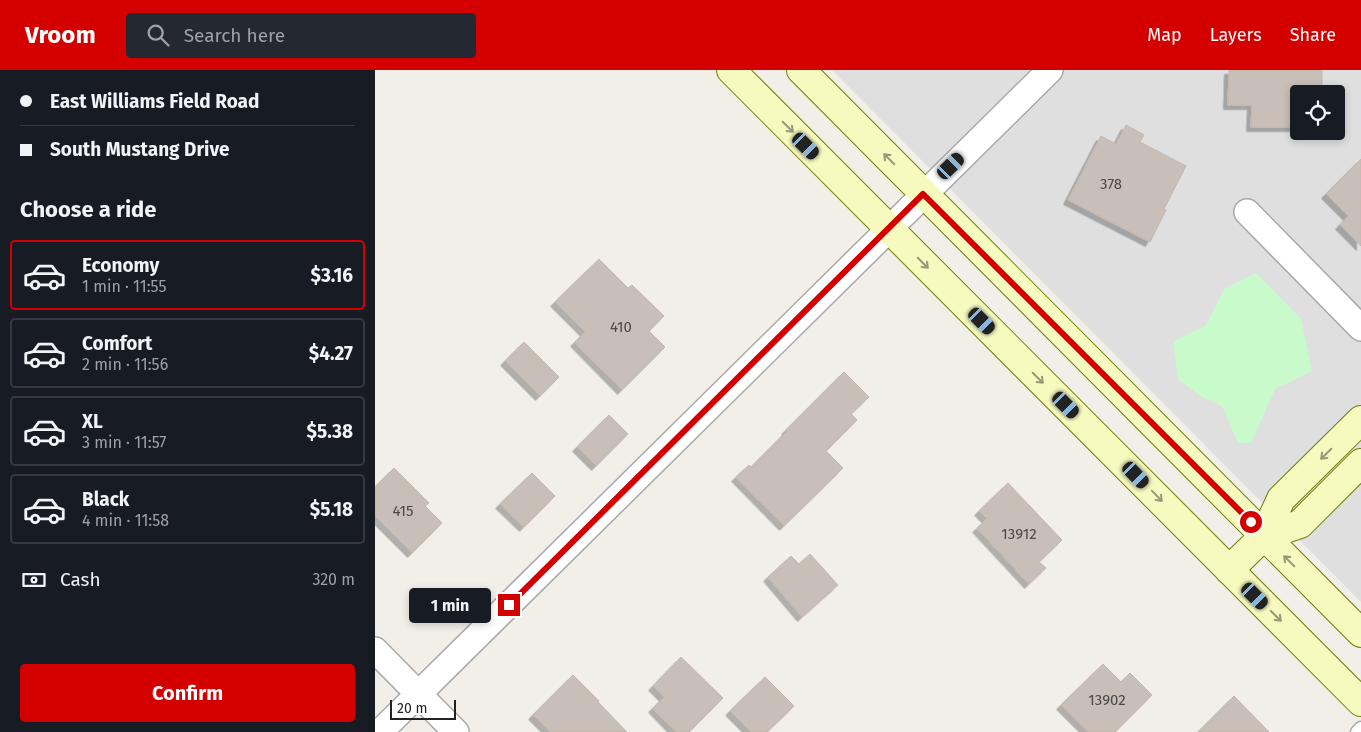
<!DOCTYPE html>
<html lang="en">
<head>
<meta charset="utf-8">
<style>
  body { margin:0; font-family:"Fira Sans",sans-serif; background:#242831; color:#f1f3f6; height:100vh; display:flex; flex-direction:column; font-size:19px; white-space:nowrap }
  * { box-sizing:border-box; margin:0 }
  p { font-size:16px; color:#9ea1a6 }
  .icon { flex:none; width:28px; height:28px; fill:none; stroke:currentColor; stroke-width:2; stroke-linecap:round; stroke-linejoin:round }
  .map { position:relative; flex:1; overflow:hidden }
  .drawer { display:flex; flex-direction:column; background:#171b24; width:375px }
  .drawer>* { flex:none }
  .banner { display:grid; align-content:center; height:110px; padding:0 20px; background:#171b24 }
  .controls { position:absolute; left:915px; top:15px; display:grid; gap:10px }
  .controls a { display:grid; place-items:center; width:55px; height:55px; border-radius:5px; background:#171b24; box-shadow:0 2px 8px #0003; font-size:25px }
  .scale { position:absolute; left:15px; bottom:12px; width:66px; box-sizing:border-box; padding-left:5px; border:2px solid #222; border-top:0; font-size:14px; line-height:18px; white-space:nowrap; color:#222; -webkit-text-stroke:4px #fff; paint-order:stroke }
  .end { position:absolute; width:22px; height:22px; margin:-11px; border:6px solid #d40000; background:#fff; box-shadow:0 0 0 2px #fff }
  .from { border-radius:50% }
  .bubble { position:absolute; height:35px; border-radius:5px; background:#171b24; box-shadow:0 2px 8px #0003; font-size:16px; font-weight:700; line-height:35px; text-align:center }
  .car { position:absolute; width:15px; height:30px; margin:-15px -8px; border-radius:6px; box-shadow:0 0 4px 1px #0007; background:linear-gradient(#222 24%,#8ab4d8 0 40%,#222 0 76%,#8ab4d8 0 86%,#222 0) }
  .banner b { display:flex; align-items:center; gap:18px; height:48px; font-size:19px }
  .banner b+b { border-top:1px solid #363941 }
  .banner i { width:12px; height:12px; background:#f1f3f6 }
  ul { padding:0; list-style:none }
  li { display:flex; align-items:center; gap:15px; height:70px; margin:0 10px 8px; padding:0 10px; border:2px solid #363941; border-radius:5px }
  li div { flex:1 }
  li b { display:block; font-size:19px }
  li em { font-style:normal; font-weight:700 }
  li.active { border-color:#d40000 }
  li>.icon { width:45px; height:45px; stroke-width:1.5 }
  h2 { padding:0 20px; font-size:22px; line-height:60px }
  .pay { display:flex; align-items:center; gap:12px; height:55px; padding:0 20px; font-size:19px }
  .pay p { margin-inline-start:auto }
  .cta { display:flex; gap:10px; margin-top:auto; padding:10px 20px }
  .cta a { flex:1; height:58px; border-radius:5px; background:#d40000; color:#fff; font-size:20px; font-weight:700; line-height:58px; text-align:center }
  header { display:flex; align-items:center; gap:30px; box-sizing:border-box; height:70px; padding:0 25px; background:#d40000; color:#fff }
  header strong { font-size:24px }
  nav { display:flex; gap:28px; margin-inline-start:auto; font-size:18px }
  .search { width:350px; height:45px; background:#242831; display:flex; align-items:center; gap:12px; box-sizing:border-box; padding:0 18px; border-radius:5px; color:#9ea1a6; font-size:19px }
  main { display:flex; flex:1; min-height:0 }
  .map>svg:first-child { display:block }
  .residential { fill:#e0dfdf; fill-rule:evenodd }
  .park { fill:#c8facc }
  .building { fill:#c7bfb8; stroke:#c4b6ab; filter:url(#shadow) }
  .lines { fill:none; stroke-linecap:round; stroke-linejoin:round }
  .lane-casing { stroke:#a9a9a9; stroke-width:15 }
  .street-casing { stroke:#a9a9a9; stroke-width:28 }
  .secondary-casing { stroke:#707d05; stroke-width:30 }
  .lane { stroke:#fff; stroke-width:12 }
  .street { stroke:#fff; stroke-width:25 }
  .secondary { stroke:#f7fabf; stroke-width:28 }
  .oneway { stroke:#979978 }
  .route { stroke:#d40000; stroke-width:6 }
  .labels { text-anchor:middle; dominant-baseline:central; stroke-width:4.5; stroke-linejoin:round; paint-order:stroke }
  .number-label { font-size:15px; fill:#4b4948 }
</style>
</head>
<body>
<header>
<strong>Vroom</strong>
<div class="search"><svg class="icon" aria-label="search" viewBox="0 0 24 24"><circle cx="10" cy="10" r="6"/><path d="M15 15l6 6"/></svg>Search here</div>
<nav><a>Map</a><a>Layers</a><a>Share</a></nav>
</header>
<main>
<section class="drawer">
<div class="banner">
<b><i class="from"></i>East Williams Field Road</b>
<b><i></i>South Mustang Drive</b>
</div>
<h2>Choose a ride</h2>
<ul>
<li class="active"><svg class="icon" aria-label="car" viewBox="0 0 24 24"><path d="M5 17H2v-5l4-1 3-4h7l3 4 3 1v5h-3M9 17h6M6 11h13"/><circle cx="7" cy="17" r="2"/><circle cx="17" cy="17" r="2"/></svg><div><b>Economy</b><p>1 min · 11:55</p></div><em>$3.16</em></li>
<li><svg class="icon" aria-label="car" viewBox="0 0 24 24"><path d="M5 17H2v-5l4-1 3-4h7l3 4 3 1v5h-3M9 17h6M6 11h13"/><circle cx="7" cy="17" r="2"/><circle cx="17" cy="17" r="2"/></svg><div><b>Comfort</b><p>2 min · 11:56</p></div><em>$4.27</em></li>
<li><svg class="icon" aria-label="car" viewBox="0 0 24 24"><path d="M5 17H2v-5l4-1 3-4h7l3 4 3 1v5h-3M9 17h6M6 11h13"/><circle cx="7" cy="17" r="2"/><circle cx="17" cy="17" r="2"/></svg><div><b>XL</b><p>3 min · 11:57</p></div><em>$5.38</em></li>
<li><svg class="icon" aria-label="car" viewBox="0 0 24 24"><path d="M5 17H2v-5l4-1 3-4h7l3 4 3 1v5h-3M9 17h6M6 11h13"/><circle cx="7" cy="17" r="2"/><circle cx="17" cy="17" r="2"/></svg><div><b>Black</b><p>4 min · 11:58</p></div><em>$5.18</em></li>
</ul>
<div class="pay"><svg class="icon" aria-label="cash" viewBox="0 0 24 24"><path d="M3 7h18v10H3z"/><circle cx="12" cy="12" r="2"/></svg>Cash<p>320 m</p></div>
<div class="cta"><a>Confirm</a></div>
</section>
<div class="map">
<svg width="986" height="662" viewBox="0 0 986 662">
  <defs>
    <filter id="shadow"><feDropShadow dx="-4.5" dy="4.5" stdDeviation="0" flood-color="#0004"/></filter>
  </defs>
  <rect width="100%" height="100%" fill="#f2efe9"/>
  <path class="residential" d="M457 0H986V532L590 134ZM924 24H961V61H924Z"/>
  <polygon class="park" points="881,203 926,249 937,301 900,319 876,373 863,373 847,336 827,327 803,309 798,272 831,255 850,218"/>
  <g class="building">
    <polygon points="854,0 947,0 947,24 924,24 924,57 876,57 877,35 853,35"/>
    <polygon points="751,55 769,65 765,72 811,96 789,139 791,140 775,172 693,130 726,66 741,74"/>
    <polygon points="986,89 986,176 965,155 973,146 951,124"/>
    <polygon points="224,189 253,218 257,215 289,246 274,261 290,277 247,320 200,272 210,262 180,232"/>
    <polygon points="149,272 184,307 165,326 130,291"/>
    <polygon points="469,302 494,327 476,344 482,350 451,381 468,398 409,456 361,407 374,395 376,397 412,361 411,360"/>
    <polygon points="234,345 253,364 221,396 202,377"/>
    <polygon points="19,398 54,433 50,436 67,453 37,483 0,446 0,417"/>
    <polygon points="157,403 180,426 149,457 125,434"/>
    <polygon points="633,413 687,470 664,492 671,498 654,514 602,458 612,449 604,441"/>
    <polygon points="435,484 463,515 427,547 393,507 416,486 424,494"/>
    <polygon points="306,587 348,628 314,662 301,662 278,638 289,627 278,616"/>
    <polygon points="728,594 746,612 755,603 777,625 740,662 713,662 686,635"/>
    <polygon points="198,605 224,631 223,632 252,662 175,662 158,645"/>
    <polygon points="390,607 419,636 392,662 376,662 355,641"/>
    <polygon points="859,626 894,662 823,662"/>
  </g>
  <g class="lines">
    <g class="lane-casing">
      <polyline id="lane" points="982,662 986,658"/>
    </g>
    <g class="street-casing">
      <g id="street">
        <polyline points="872,142 986,258"/>
        <polyline points="0,580 81,662"/>
        <polyline points="5,662 675,0"/>
      </g>
    </g>
    <g class="secondary-casing">
      <g id="secondary">
        <polyline points="356,0 986,632"/>
        <polyline points="426,0 986,563"/>
        <polyline points="889,466 925,454 986,393"/>
        <polyline points="854,500 889,466 906,429 986,350"/>
      </g>
    </g>
    <use href="#lane" class="lane"/>
    <use href="#street" class="street"/>
    <use href="#secondary" class="secondary"/>
  </g>
  <defs><path id="oneway-shaft" d="M-6 0H5M1.5-3L5.5 0L1.5 3" fill="none" stroke-width="1.6" stroke-linecap="round" stroke-linejoin="round" transform="scale(1.25)"/></defs>
  <g class="oneway">
    <use href="#oneway-shaft" transform="translate(413 57) rotate(45)"/>
    <use href="#oneway-shaft" transform="translate(514 89) rotate(-135)"/>
    <use href="#oneway-shaft" transform="translate(548 193) rotate(45)"/>
    <use href="#oneway-shaft" transform="translate(663 308) rotate(45)"/>
    <use href="#oneway-shaft" transform="translate(951 384) rotate(135)"/>
    <use href="#oneway-shaft" transform="translate(782 426) rotate(46)"/>
    <use href="#oneway-shaft" transform="translate(914 491) rotate(-135)"/>
    <use href="#oneway-shaft" transform="translate(901 546) rotate(45)"/>
  </g>
  <g class="lines">
    <polyline class="route" points="134,535 548,124 876,452"/>
  </g>
  <g class="labels">
    <g class="number-label">
      <text x="736" y="114">378</text>
      <text x="246" y="257">410</text>
      <text x="28" y="441">415</text>
      <text x="644" y="464">13912</text>
      <text x="732" y="630">13902</text>
    </g>
  </g>
</svg>
<div class="controls">
<a><svg class="icon" aria-label="locate" viewBox="0 0 24 24"><circle cx="12" cy="12" r="6"/><path d="M12 2v4M12 18v4M2 12h4M18 12h4"/></svg></a>
</div>
<div class="scale">20 m</div>
<i class="end from" style="left:876px;top:452px"></i>
<i class="end" style="left:134px;top:535px"></i>
<div class="bubble" style="left:34px;top:518px;width:82px">1 min</div>
<i class="car" style="left:431px;top:76px;rotate:135deg"></i>
<i class="car" style="left:576px;top:96px;rotate:46deg"></i>
<i class="car" style="left:607px;top:251px;rotate:135deg"></i>
<i class="car" style="left:691px;top:335px;rotate:135deg"></i>
<i class="car" style="left:761px;top:405px;rotate:136deg"></i>
<i class="car" style="left:880px;top:526px;rotate:135deg"></i>
</div>
</main>
</body>
</html>
